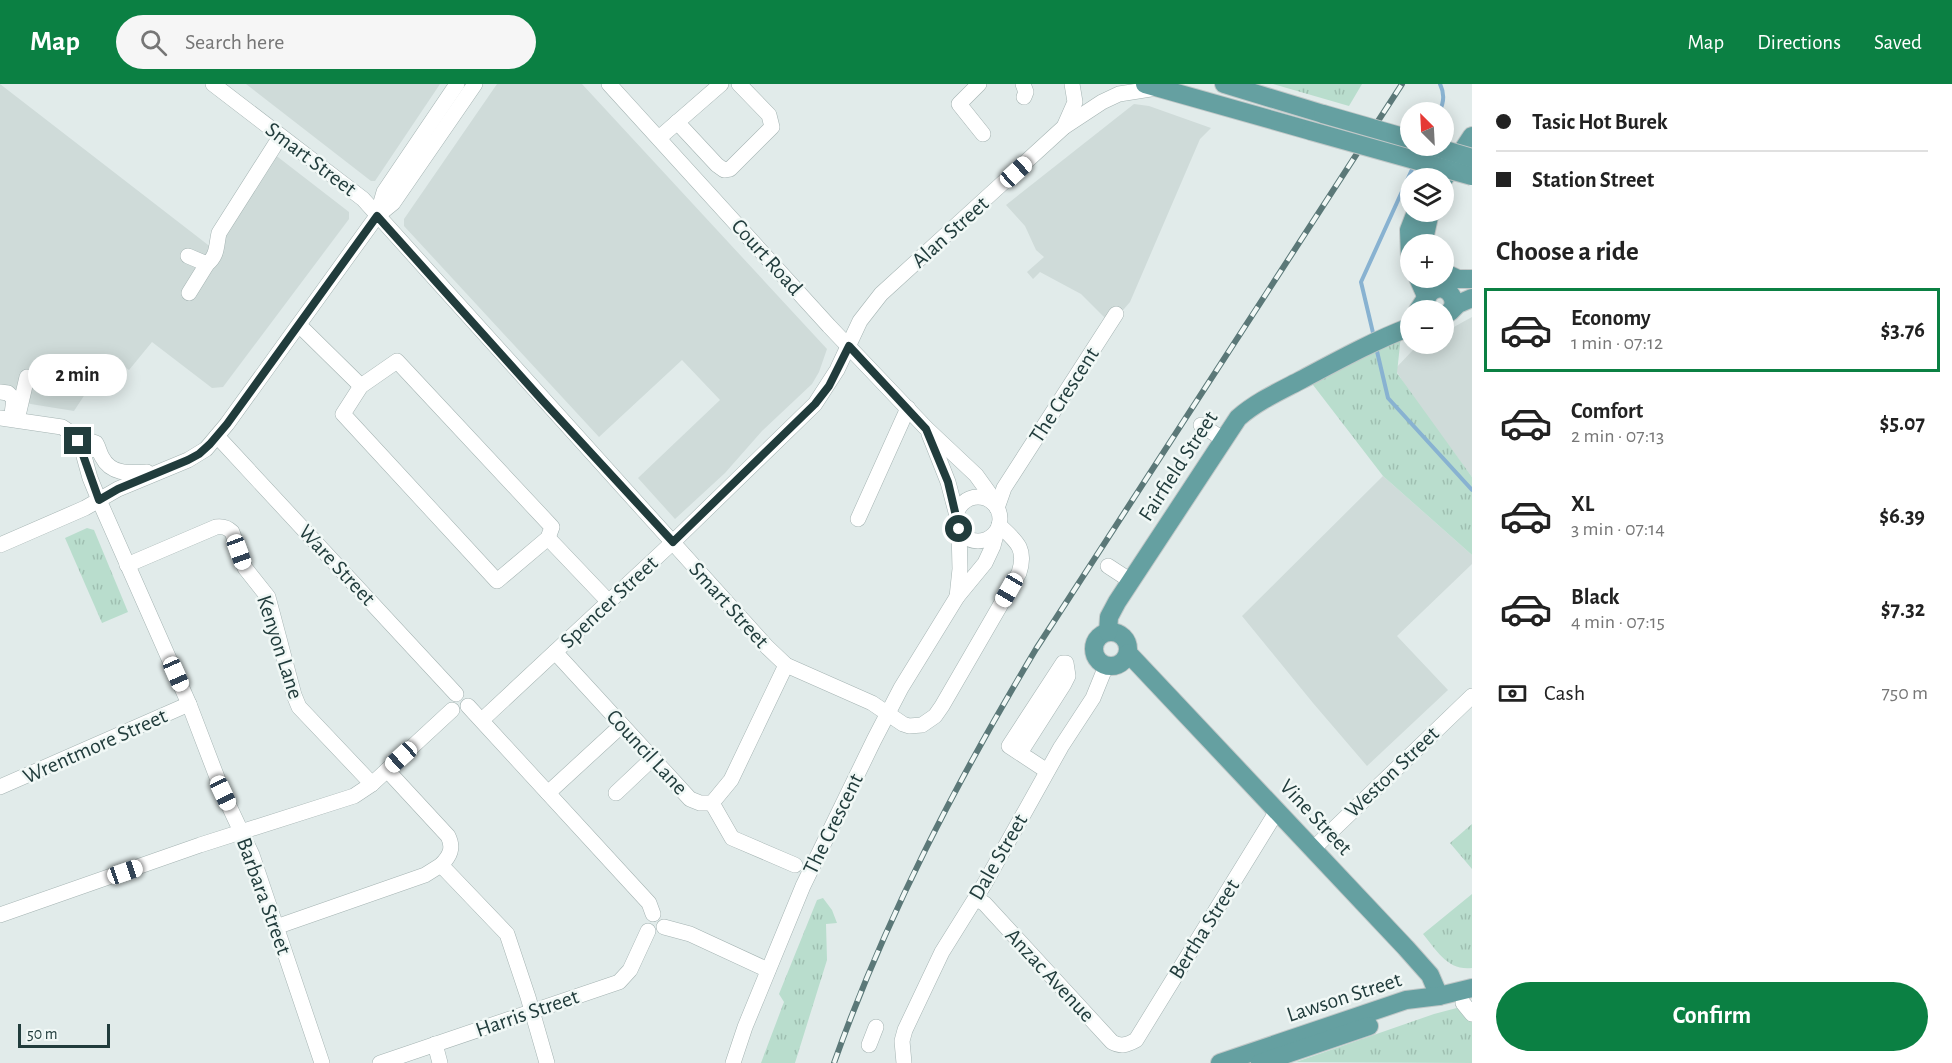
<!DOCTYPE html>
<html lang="en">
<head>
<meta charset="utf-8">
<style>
  body { margin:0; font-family:"Alegreya Sans",sans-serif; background:#f6f6f6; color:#222; height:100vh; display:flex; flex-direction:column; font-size:22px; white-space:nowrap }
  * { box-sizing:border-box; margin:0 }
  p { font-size:20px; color:#767676 }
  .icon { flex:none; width:33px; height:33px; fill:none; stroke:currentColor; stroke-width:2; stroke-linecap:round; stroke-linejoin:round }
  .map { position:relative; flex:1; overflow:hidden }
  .drawer { display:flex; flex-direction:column; background:#fff; width:480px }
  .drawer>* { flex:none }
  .top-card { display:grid; align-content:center; height:132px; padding:0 24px; background:#fff }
  .needle { width:39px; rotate:336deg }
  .controls { position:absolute; left:1400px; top:18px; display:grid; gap:12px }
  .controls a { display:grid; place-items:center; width:54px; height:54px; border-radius:50%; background:#fff; box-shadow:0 3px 15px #0003; font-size:30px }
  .scale { position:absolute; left:18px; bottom:15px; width:92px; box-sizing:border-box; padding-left:6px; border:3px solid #213c3c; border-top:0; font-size:16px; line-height:21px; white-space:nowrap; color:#213c3c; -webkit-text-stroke:4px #f1f8f6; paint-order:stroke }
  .end { position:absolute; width:27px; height:27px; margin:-14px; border:8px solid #213c3c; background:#fff; box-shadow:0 0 0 3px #fff }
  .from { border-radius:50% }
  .bubble { position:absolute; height:42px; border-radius:21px; background:#fff; box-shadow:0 3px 15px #0003; font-size:20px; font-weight:700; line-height:42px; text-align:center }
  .car { position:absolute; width:18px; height:36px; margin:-18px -9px; border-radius:8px; box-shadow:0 0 4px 2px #0007; background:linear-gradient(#fff 24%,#345 0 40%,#fff 0 76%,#345 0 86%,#fff 0) }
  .top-card b { display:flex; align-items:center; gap:21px; height:57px; font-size:22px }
  .top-card b+b { border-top:2px solid #e0e0e0 }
  .top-card i { width:15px; height:15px; background:#222 }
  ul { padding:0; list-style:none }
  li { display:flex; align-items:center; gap:18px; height:84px; margin:0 12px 9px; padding:0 12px; border:3px solid transparent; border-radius:0px }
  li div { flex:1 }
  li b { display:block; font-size:22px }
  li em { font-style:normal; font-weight:700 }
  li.selected { border-color:#0b8043 }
  li>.icon { width:54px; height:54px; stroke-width:1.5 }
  h2 { padding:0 24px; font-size:27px; line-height:72px }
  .pay { display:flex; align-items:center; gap:15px; height:66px; padding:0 24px; font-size:22px }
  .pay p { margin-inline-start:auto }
  .primary-button { display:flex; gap:12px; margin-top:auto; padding:12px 24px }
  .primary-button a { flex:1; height:69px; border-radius:36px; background:#0b8043; color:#fff; font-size:24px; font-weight:700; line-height:69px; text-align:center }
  header { display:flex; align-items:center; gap:36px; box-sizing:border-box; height:84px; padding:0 30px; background:#0b8043; color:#fff }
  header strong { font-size:28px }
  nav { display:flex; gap:33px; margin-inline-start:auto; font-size:21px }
  .search { width:420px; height:54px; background:#f6f6f6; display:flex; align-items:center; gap:15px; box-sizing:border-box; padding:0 21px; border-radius:33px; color:#767676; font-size:22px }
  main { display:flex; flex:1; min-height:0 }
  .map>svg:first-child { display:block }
  .built { fill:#cfdbd9 }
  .park { fill:url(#park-tufts) }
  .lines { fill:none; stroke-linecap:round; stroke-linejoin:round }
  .stream { stroke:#88b2d1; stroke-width:4 }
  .minor-casing { stroke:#a4b3b2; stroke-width:16 }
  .major-casing { stroke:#c1c8c8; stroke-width:20 }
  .minor { stroke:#fff; stroke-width:15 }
  .major { stroke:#65a0a1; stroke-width:18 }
  .rail-casing { stroke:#5b7878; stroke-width:6 }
  .rail { stroke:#f1f8f6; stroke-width:4; stroke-dasharray:11; stroke-linecap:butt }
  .major-bridge-casing { stroke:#c1c8c8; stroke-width:20; stroke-linecap:butt }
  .major-bridge { stroke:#65a0a1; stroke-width:18 }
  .route { stroke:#213c3c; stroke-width:8 }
  .labels { text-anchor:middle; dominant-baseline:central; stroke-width:5; stroke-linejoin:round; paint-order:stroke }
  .street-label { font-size:22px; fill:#213c3c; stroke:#f1f8f6 }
</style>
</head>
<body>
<header>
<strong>Map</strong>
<div class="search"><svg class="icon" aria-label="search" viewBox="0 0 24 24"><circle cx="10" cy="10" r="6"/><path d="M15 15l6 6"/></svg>Search here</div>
<nav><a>Map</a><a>Directions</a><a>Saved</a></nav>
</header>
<main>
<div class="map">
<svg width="1472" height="979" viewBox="0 0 1472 979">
  <defs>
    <pattern id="park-tufts" width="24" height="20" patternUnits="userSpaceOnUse" patternTransform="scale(1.5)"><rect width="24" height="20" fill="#b9ddcd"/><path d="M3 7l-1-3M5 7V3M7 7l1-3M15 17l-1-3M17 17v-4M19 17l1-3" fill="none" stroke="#9fbfb1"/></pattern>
  </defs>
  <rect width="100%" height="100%" fill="#e1ebea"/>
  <g class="built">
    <polygon points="0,0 212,164 274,70 349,128 349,135 223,303 212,304 152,258 129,286 110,272 74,327 0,315"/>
    <polygon points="246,0 440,0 375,97 371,97"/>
    <polygon points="497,0 582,0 827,265 819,288 812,300 762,347 725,389 675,435 638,394 720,316 682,276 599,353 404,142 404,135"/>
    <polygon points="1134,20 1149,22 1211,44 1200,55 1130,218 1111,240 1081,210 1040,188 1033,195 1027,188 1044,173 1036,166 1025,142 1006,121"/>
    <polygon points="1472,233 1472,393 1410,309 1395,285 1413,266 1424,260 1443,260 1443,249"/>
    <polygon points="1383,392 1472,471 1472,480 1397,552 1448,606 1367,682 1313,619 1242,532"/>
  </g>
  <g class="park">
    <polygon points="1273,0 1362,0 1349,22"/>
    <polygon points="1401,251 1397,289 1472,393 1472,471 1383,392 1310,297"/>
    <polygon points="87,444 94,446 128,528 102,539 65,454"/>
    <polygon points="1472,740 1472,785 1450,759"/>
    <path d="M1472 810V884C1448 887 1437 867 1423 850Z"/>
    <polygon points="823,814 832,826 837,839 826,840 827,876 795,979 761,979 784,918 779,910 817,816"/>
    <polygon points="1472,920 1472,979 1296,978 1434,930"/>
  </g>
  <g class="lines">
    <g class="stream">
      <path d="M1439 28C1444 19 1445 10 1440 0"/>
      <polyline points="1374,253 1361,198 1414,81"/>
      <polyline points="1376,263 1388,314 1472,406"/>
    </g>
    <g class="minor-casing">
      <g id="minor">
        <path d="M213 0 363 115 767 563 786 581 872 619 903 640 909 642 922 641 935 632 942 622 1019 489C1027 464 1016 457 999 441"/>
        <polyline points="609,0 829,242 926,344 976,391 989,409 993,419"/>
        <polyline points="979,0 959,20 983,50"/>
        <polyline points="1023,0 1026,8 1024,13"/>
        <polyline points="677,38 717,81 724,86 730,85 772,43 769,31 739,0"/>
        <polyline points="1064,43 1075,18 1072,0"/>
        <polyline points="659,54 721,0"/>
        <polyline points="377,132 384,108 457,0"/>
        <path d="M188 172 207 180C218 171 216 162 219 149L280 53"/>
        <polyline points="189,209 207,180"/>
        <polyline points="299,241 361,302"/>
        <polygon points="397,277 552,443 548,454 497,497 343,330 361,302"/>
        <polyline points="0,308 8,309 14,315 12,330"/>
        <polyline points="0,334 62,343 74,351 82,365 90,394 99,416 189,620 223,709 252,771 322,979"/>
        <polyline points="17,336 27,293"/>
        <polyline points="1201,341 1223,355"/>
        <polyline points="929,350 948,398 957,432"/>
        <path d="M74 351 96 359C99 364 99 368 102 373 111 391 130 389 147 388"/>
        <polyline points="217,352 456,610"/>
        <circle cx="978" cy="435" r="22"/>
        <polyline points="997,424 1004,404 1116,230"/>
        <polyline points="858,435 908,324"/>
        <polyline points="548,454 608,517"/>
        <polyline points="0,461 85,424 118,405 188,376 206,365 227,340 377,132 393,119 475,0"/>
        <path d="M127 481 216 443C223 442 227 443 232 448L245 484 268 513 294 611 299 623 372 700"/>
        <polyline points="1108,482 1131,497"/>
        <polyline points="957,513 960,485 959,445"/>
        <polyline points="555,568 690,715 700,719 712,719 731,696 786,581"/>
        <polyline points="468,622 649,819 653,830"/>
        <polyline points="482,636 673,458 815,320 837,286 860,237 881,210 1064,43 1102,18 1119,10 1157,4"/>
        <polyline points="1020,669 1064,600 1068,592 1066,579 1063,579 1009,662 1047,687"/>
        <path d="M387 686 448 752C454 764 450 772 441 781L507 850 528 913 547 979"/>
        <polyline points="0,703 189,620"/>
        <polyline points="548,709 622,641"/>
        <polyline points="616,709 653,674"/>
        <polyline points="712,719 732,754 795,781"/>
        <polyline points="1313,765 1472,612"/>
        <path d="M976 814 985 820 1112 958C1121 963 1127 961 1136 956L1277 727"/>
        <polyline points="0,831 200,761 354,712 372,700 452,626"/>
        <polyline points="276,843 425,791 441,781"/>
        <polyline points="664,843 690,850 768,886"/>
        <polyline points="1463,919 1472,930"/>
        <polyline points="435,960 440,979"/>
        <polyline points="869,961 876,943"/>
        <polyline points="380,979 619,898 630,886 648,847"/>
        <polyline points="733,979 745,943 803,802 874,656 901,604 957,513 985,479 993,462 997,447"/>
        <polyline points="904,979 902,957 905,946 942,868 985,799 1061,663 1093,614 1106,582"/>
      </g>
    </g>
    <g class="major-casing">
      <g id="major">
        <polyline points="1145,0 1311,47"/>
        <polyline points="1224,0 1323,30"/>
        <polyline points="1443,96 1472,52"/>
        <polyline points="1426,160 1425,151 1430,128"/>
        <polyline points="1410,173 1409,146 1416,128"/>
        <polyline points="1443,188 1458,195 1472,195"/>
        <polyline points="1418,194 1427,214"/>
        <path d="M1418 226C1422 221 1427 211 1432 207 1448 196 1465 223 1443 232"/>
        <polyline points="1450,228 1458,220 1472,214"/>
        <circle cx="1111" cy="565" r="17"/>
        <path d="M1108 548 1109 533 1117 518 1238 334C1256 318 1280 307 1301 296 1337 277 1373 257 1410 243"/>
        <polyline points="1128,569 1406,864 1430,891 1439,912"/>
        <polyline points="1220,979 1406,916 1439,912 1472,904"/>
        <polyline points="1260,979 1369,942"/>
      </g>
    </g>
    <use href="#minor" class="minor"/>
    <use href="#major" class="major"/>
    <g class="rail-casing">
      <path id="rail" d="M834 979C886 833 957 697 1036 565L1402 0"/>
    </g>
    <use href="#rail" class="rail"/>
    <g class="major-bridge-casing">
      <g id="major-bridge">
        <polyline points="1323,30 1410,55"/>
        <polyline points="1311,47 1472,92"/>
        <polyline points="1431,62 1472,74"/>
      </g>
    </g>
    <use href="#major-bridge" class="major-bridge"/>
  </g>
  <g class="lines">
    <polyline class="route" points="78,357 99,416 118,405 188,376 199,370 210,360 227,340 377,132 543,317 673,458 815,320 829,302 849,262 926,345 948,398 959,445"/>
  </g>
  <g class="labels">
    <g class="street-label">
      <text transform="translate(311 75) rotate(37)">Smart Street</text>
      <text transform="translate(950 148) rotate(-42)">Alan Street</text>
      <text transform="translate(767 173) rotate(48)">Court Road</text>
      <text transform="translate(1064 311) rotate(-57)">The Crescent</text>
      <text transform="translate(1178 382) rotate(-57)">Fairfield Street</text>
      <text transform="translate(337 481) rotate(47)">Ware Street</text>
      <text transform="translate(609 518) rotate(-43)">Spencer Street</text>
      <text transform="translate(729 521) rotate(48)">Smart Street</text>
      <text transform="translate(280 563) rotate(72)">Kenyon Lane</text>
      <text transform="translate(95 662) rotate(-24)">Wrentmore Street</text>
      <text transform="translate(647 668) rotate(47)">Council Lane</text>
      <text transform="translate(1392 688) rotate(-44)">Weston Street</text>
      <text transform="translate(1316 733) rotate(47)">Vine Street</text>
      <text transform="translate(833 740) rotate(-64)">The Crescent</text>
      <text transform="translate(998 773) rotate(-60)">Dale Street</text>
      <text transform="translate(264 812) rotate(70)">Barbara Street</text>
      <text transform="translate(1204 845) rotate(-58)">Bertha Street</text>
      <text transform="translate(1050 891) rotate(47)">Anzac Avenue</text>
      <text transform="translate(1344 913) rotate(-18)">Lawson Street</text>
      <text transform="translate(527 929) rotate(-19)">Harris Street</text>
    </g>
  </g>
</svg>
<div class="controls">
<a><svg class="needle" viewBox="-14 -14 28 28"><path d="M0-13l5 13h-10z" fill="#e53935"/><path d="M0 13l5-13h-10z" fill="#767676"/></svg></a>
<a><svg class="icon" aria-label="layers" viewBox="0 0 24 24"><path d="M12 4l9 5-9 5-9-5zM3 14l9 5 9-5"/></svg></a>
<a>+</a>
<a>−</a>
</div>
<div class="scale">50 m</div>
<i class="end from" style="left:959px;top:445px"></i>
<i class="end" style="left:78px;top:357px"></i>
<div class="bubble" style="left:28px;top:270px;width:99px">2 min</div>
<i class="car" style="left:1016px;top:88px;rotate:48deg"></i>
<i class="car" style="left:239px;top:468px;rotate:160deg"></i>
<i class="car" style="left:1009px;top:506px;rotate:210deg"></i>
<i class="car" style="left:176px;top:590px;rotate:156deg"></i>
<i class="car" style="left:401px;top:673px;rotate:228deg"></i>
<i class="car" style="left:223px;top:709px;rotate:155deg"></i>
<i class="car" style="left:125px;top:788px;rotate:71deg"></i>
</div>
<section class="drawer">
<div class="top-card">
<b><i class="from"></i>Tasic Hot Burek</b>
<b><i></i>Station Street</b>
</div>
<h2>Choose a ride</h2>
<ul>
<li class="selected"><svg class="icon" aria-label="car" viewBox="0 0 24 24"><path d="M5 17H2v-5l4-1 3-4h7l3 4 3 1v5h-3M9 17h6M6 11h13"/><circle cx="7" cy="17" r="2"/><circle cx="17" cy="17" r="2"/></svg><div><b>Economy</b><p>1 min · 07:12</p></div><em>$3.76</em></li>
<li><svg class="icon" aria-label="car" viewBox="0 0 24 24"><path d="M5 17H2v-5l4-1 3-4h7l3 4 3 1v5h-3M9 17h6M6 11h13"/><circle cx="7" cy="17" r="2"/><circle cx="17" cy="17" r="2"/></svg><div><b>Comfort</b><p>2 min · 07:13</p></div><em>$5.07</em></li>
<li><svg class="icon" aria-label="car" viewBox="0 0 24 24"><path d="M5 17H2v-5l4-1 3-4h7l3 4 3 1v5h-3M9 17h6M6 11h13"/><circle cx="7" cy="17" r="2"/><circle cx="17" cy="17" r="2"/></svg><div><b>XL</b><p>3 min · 07:14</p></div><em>$6.39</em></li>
<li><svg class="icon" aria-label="car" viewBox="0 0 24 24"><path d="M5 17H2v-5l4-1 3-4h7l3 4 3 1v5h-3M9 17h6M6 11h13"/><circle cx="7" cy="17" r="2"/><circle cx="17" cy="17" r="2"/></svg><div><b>Black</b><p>4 min · 07:15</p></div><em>$7.32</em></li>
</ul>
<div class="pay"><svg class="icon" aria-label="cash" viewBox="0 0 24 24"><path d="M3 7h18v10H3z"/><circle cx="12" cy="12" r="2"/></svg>Cash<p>750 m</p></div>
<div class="primary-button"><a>Confirm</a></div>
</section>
</main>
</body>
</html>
